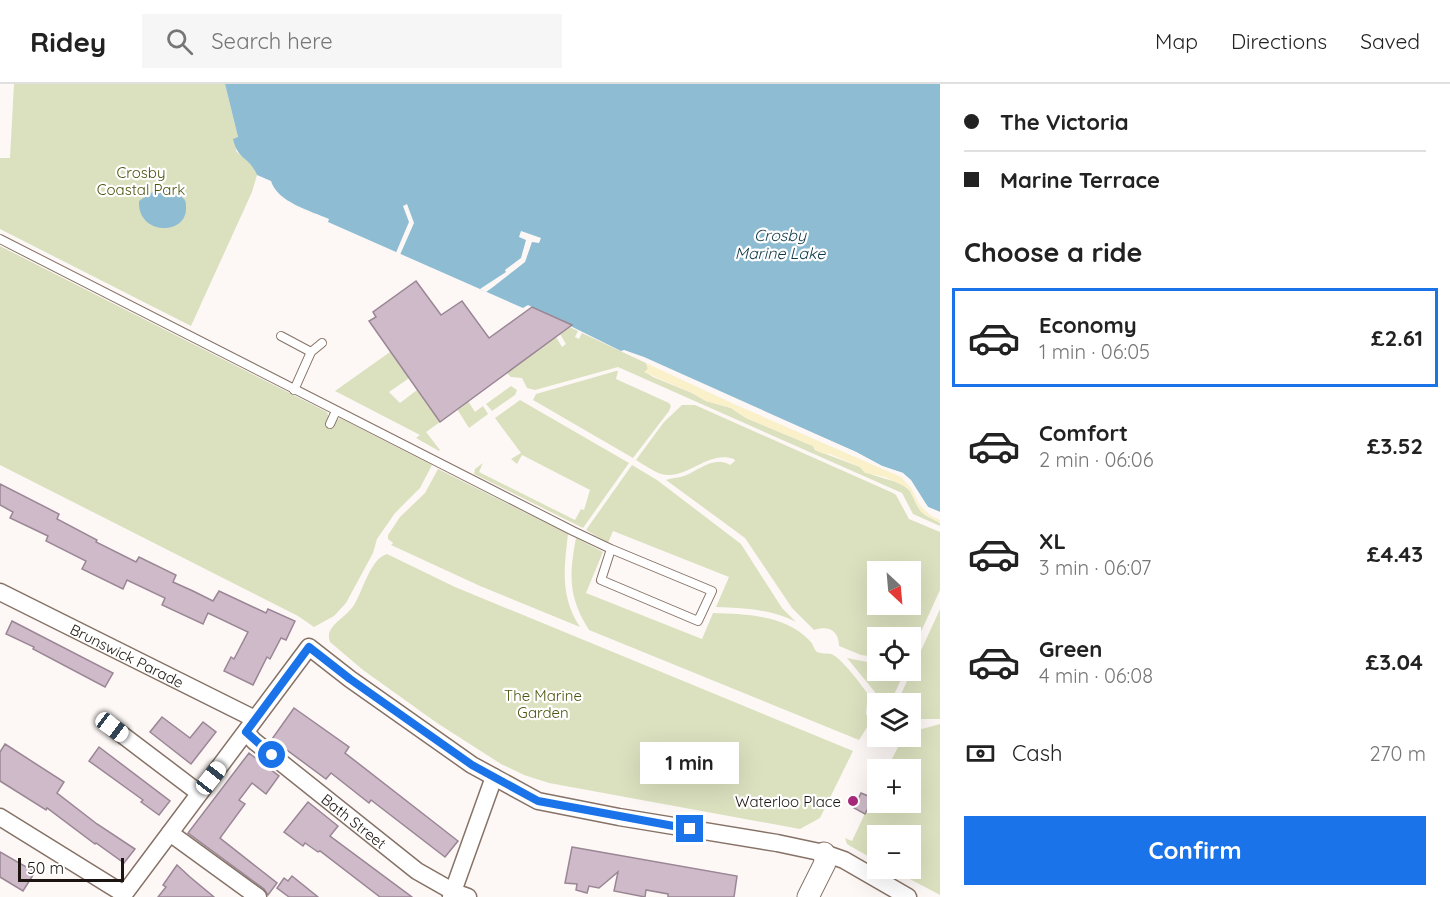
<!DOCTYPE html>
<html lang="en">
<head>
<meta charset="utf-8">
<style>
  body { margin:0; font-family:Quicksand,sans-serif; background:#f6f6f6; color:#222; height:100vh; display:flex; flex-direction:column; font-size:22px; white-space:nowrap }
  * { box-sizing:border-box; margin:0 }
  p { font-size:20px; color:#767676 }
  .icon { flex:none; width:33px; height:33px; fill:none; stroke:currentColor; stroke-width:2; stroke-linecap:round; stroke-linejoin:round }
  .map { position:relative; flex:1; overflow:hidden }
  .panel { display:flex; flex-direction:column; background:#fff; width:510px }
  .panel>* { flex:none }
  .banner { display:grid; align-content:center; height:132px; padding:0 24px; background:#fff }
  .needle { width:39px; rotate:154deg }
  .buttons { position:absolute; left:867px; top:477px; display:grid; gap:12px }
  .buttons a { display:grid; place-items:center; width:54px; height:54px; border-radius:0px; background:#fff; box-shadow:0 6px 24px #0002; font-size:30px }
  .scale { position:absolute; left:18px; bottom:15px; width:106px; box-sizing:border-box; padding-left:6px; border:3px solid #1c1410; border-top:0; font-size:16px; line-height:21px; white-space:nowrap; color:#1c1410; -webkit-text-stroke:4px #fff; paint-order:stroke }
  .end { position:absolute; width:27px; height:27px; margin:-14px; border:8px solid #1a73e8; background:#fff; box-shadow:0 0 0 3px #fff }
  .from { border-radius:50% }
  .bubble { position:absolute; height:42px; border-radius:0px; background:#fff; box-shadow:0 6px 24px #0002; font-size:20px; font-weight:700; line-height:42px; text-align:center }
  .car { position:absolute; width:18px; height:36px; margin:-18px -9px; border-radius:8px; box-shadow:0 0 4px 2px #0007; background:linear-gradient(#fff 24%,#345 0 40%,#fff 0 76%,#345 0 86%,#fff 0) }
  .banner b { display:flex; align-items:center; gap:21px; height:57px; font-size:22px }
  .banner b+b { border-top:2px solid #e0e0e0 }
  .banner i { width:15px; height:15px; background:#222 }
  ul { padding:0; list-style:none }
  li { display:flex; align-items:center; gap:18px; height:99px; margin:0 12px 9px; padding:0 12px; border:3px solid transparent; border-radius:0px }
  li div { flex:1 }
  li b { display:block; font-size:22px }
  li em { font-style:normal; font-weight:700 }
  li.active { border-color:#1a73e8 }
  li>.icon { width:54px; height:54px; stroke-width:1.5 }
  h2 { padding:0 24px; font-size:27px; line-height:72px }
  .pay { display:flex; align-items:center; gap:15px; height:66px; padding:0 24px; font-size:22px }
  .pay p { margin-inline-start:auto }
  .button { display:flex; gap:12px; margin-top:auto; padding:12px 24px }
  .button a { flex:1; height:69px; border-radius:0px; background:#1a73e8; color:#fff; font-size:24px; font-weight:700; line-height:69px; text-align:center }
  header { display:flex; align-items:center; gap:36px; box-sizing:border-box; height:84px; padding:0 30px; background:#fff; border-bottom:2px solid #e0e0e0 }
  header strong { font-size:28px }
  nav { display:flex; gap:33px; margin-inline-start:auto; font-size:21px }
  .search { width:420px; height:54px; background:#f6f6f6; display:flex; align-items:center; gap:15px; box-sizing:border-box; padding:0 21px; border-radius:0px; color:#767676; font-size:22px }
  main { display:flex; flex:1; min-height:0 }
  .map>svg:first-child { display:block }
  .green { fill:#dbe1bf; fill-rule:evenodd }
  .sand { fill:#faf0ca }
  .water { fill:#8ebdd3 }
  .pier { fill:#fdf8f6 }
  .building { fill:#cebac8; stroke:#9a8694; stroke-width:1.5 }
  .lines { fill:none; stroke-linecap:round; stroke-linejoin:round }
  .service-casing { stroke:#867266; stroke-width:10 }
  .minor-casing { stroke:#867266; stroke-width:19 }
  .tertiary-casing { stroke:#867266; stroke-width:23 }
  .service { stroke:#fff; stroke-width:8 }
  .minor { stroke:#fff; stroke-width:16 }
  .tertiary { stroke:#fff; stroke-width:21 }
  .route { stroke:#1a73e8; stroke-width:8 }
  .poi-dot { fill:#a7297b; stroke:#fff; stroke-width:2 }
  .labels { text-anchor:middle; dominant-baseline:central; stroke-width:4.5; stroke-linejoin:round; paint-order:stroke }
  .park-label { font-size:15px; fill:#4d540f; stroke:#fff }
  .street-label { font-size:15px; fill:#1c1410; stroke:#fff }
  .poi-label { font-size:15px; fill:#1c1410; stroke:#fff; text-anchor:end }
  .water-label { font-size:16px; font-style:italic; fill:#0f3949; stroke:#fff }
</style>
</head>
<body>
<header>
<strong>Ridey</strong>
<div class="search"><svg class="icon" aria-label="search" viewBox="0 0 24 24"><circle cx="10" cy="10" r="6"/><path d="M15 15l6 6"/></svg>Search here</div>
<nav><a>Map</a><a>Directions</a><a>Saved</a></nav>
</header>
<main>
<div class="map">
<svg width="940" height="813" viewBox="0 0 940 813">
  <rect width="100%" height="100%" fill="#fdf8f6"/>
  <g class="green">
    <polygon points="14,0 225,0 238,53 236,67 254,83 257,91 252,108 191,242 0,145 0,74 10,74"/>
    <polygon points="0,162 327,328 329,334 335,337 340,334 432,381 420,404 395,429 377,455 373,469 346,519 334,532 314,543 298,532 0,381"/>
    <polygon points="416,197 441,231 415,290 389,308 400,319 417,306 440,338 426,348 440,366 439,367 416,354 420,351 335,307 390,268 369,237 375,233 373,228"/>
    <path d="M570 243 578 247 575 253 579 255 582 249 646 279 648 285 645 288 653 293 692 309 706 317 731 324 746 334 813 362 815 366 860 383C870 395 895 393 908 405 913 410 915 420 920 426 924 432 934 435 940 439V442L913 430 902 409 618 283 535 306 527 304 522 294 511 293 507 289 556 253 562 263 566 260 560 250Z"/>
    <polygon points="616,287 618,287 616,295 669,319 671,322 669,327 633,374 533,316 536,310"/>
    <polygon points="511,302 517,306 515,311 492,327 486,320"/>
    <polygon points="520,316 629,379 583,444 474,390 475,385 483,379 479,388 575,436 581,425 584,426 590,406 522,371 517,380 511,375 521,369 495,334"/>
    <polygon points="468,317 475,328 483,322 488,330 469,344 457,325"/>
    <path d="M682 321H695L893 409 896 411 909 435 940 448V506L914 563 911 566 910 554H878L877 573 861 571 839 562C839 546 828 541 814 546L792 524 745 454 666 396C671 394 678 394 684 392 699 386 715 371 730 381L735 377 734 375C707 366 687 397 661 390 653 387 644 381 636 376L664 338ZM878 488H910V520H878Z"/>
    <path d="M632 381 657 396 741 460 782 524 796 538C771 525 744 524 716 523L729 493 613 447 608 459 586 446Z"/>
    <path d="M438 385 568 450C564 484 560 513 580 543L480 502 391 461 393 459 388 455V451L400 433 425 409Z"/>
    <path d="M576 454 603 468 586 509 702 555 713 529C746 530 786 531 810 557 814 561 813 564 817 568 822 570 826 569 831 570 840 572 862 602 868 610L866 630 871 637 859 656 589 546C568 513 569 491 576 454Z"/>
    <path d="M387 470 455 503 853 667 820 734 800 745 549 699 524 691 501 680 437 639 363 586 330 558C324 542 344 536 354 521 363 507 370 475 387 470Z"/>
    <polygon points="940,525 940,635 911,635 910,620 897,619"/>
    <polygon points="847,574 877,580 878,586 905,587 892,615 886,617 879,613"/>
    <polygon points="940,640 940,811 891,785 910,784 910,752 878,752 877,777 850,762 847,760 845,754 852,757 877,704 878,718 910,718 910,686 887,685 903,653 910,652 911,648"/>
  </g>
  <path class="sand" d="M646 279 734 320 901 393 911 404 919 420 930 431 940 436V439L921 428 908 404 885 393 865 389 860 383 830 370C823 371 816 367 813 362L746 334 731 324 706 317 692 309 644 288 648 285Z"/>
  <g class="water">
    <path d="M225 0H940V428L928 423 903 389 882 382 856 368 644 273 624 266 621 267 528 221 523 224 328 138 329 135C311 127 277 118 271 97L257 91C250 73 238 77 233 55L238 53Z"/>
    <path d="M166 105C171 107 179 110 183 114 186 117 186 119 186 123 188 152 137 152 139 117L154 107Z"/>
  </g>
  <g class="pier">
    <polygon points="407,120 414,139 399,173 395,171 409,138 403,122"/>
    <polygon points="521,147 541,154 539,159 532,158 525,178 493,203 486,208 480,205 506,188 505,186 521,174 526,156 519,153"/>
    <polygon points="624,266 856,368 882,382 903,389 911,396 928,423 940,428 940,431 923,424 909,398 901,392 881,384 855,371 623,268"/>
  </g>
  <g class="building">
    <polygon points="416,197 441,231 462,217 489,254 532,223 572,241 440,338 369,237 376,233 373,228"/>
    <polygon points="0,400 59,430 57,435 97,456 96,458 136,478 139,473 176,491 173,498 193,507 213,517 219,507 266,529 268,525 295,537 286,556 281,554 270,575 267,573 253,601 224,587 231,573 234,575 248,548 208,529 203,540 162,521 165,514 127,496 123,505 82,485 86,477 46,457 48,452 10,434 13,428 0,421"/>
    <polygon points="12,537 113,589 105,603 33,565 34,563 6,550"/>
    <polygon points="294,624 349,663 345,669 458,757 445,773 371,716 369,719 331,689 326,695 272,655"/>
    <polygon points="162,633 190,654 203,638 216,648 191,680 150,648"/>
    <polygon points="5,660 64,698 57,709 97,740 135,765 124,779 96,759 95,760 47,724 46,726 0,697 0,668"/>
    <polygon points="99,663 170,717 159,731 141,718 143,716 89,677"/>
    <polygon points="249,669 279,692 266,710 252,699 239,716 245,720 220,754 277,799 268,811 264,805 188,749"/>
    <polygon points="861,709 873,714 865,730 854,724"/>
    <polygon points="308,718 338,742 330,752 412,813 380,813 320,767 318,768 305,759 303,762 284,748"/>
    <polygon points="572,763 737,792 734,813 668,813 668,810 646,806 645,813 614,807 618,788 599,804 589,802 587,809 576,806 577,800 565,799"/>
    <polygon points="0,768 35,788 23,807 0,793"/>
    <polygon points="177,781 190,793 214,813 158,813 166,803 163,801"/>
    <polygon points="292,792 318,813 289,813 277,804 284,794 288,797"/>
  </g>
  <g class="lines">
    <g class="service-casing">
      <g id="service">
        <polyline points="0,155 573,447 611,465 712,507 698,537 601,496 611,465"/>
        <polyline points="281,252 311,268"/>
        <polyline points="294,306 311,268 322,259"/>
        <polyline points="330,340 336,327"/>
      </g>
    </g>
    <g class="minor-casing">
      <g id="minor">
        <path id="s1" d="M0 508 255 635"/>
        <polyline points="112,643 199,709"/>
        <path id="s2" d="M246 648 254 657 417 787 454 808 468 813"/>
        <polyline points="0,733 124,810"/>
        <polyline points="170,749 258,813"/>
        <polyline points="122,813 309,563 350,595 472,681 538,717 619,733 777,759 824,769 844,776 908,813"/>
        <polyline points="451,813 494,693"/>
      </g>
    </g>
    <g class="tertiary-casing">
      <polyline id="tertiary" points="808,813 825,779 824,769"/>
    </g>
    <use href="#service" class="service"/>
    <use href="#minor" class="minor"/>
    <use href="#tertiary" class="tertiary"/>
  </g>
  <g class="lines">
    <polyline class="route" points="272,671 246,648 309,563 350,595 472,681 538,717 690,745"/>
  </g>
  <circle class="poi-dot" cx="853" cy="717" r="6"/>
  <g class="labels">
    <g class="park-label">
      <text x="141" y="88">Crosby<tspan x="141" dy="17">Coastal Park</tspan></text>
      <text x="543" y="611">The Marine<tspan x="543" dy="17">Garden</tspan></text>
    </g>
    <g class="street-label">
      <text stroke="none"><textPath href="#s1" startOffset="142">Brunswick Parade</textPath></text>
      <text stroke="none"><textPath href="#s2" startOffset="140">Bath Street</textPath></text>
    </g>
    <g class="poi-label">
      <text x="841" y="717">Waterloo Place</text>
    </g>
    <g class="water-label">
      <text x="780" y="151">Crosby<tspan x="780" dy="18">Marine Lake</tspan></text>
    </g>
  </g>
</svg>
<div class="buttons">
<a><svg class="needle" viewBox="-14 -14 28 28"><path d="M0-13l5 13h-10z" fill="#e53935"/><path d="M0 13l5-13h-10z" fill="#767676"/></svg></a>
<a><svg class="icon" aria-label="locate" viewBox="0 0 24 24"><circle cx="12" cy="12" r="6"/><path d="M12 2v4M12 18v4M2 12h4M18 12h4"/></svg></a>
<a><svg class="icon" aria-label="layers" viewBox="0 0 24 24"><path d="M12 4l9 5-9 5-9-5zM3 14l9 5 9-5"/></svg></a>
<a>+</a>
<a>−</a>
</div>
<div class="scale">50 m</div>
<i class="end from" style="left:272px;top:671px"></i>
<i class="end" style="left:690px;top:745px"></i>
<div class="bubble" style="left:640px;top:658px;width:99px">1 min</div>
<i class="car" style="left:112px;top:643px;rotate:127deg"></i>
<i class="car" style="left:211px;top:694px;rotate:38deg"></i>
</div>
<section class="panel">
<div class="banner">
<b><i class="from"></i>The Victoria</b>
<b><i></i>Marine Terrace</b>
</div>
<h2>Choose a ride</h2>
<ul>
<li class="active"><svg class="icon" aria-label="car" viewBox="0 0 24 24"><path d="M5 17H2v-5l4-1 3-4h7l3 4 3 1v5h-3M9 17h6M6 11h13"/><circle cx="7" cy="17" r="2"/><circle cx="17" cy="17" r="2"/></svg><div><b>Economy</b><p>1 min · 06:05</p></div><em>£2.61</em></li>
<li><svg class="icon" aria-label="car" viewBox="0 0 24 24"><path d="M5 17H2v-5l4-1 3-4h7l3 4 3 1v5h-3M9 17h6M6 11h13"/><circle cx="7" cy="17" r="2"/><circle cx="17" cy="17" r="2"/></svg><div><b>Comfort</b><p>2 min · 06:06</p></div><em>£3.52</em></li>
<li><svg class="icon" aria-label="car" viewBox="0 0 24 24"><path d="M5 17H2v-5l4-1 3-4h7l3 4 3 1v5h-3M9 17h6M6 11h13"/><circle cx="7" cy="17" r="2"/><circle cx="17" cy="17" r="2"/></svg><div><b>XL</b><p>3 min · 06:07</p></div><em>£4.43</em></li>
<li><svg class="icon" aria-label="car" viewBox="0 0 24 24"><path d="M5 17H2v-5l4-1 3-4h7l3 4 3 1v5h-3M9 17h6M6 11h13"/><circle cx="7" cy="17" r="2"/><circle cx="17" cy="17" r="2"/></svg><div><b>Green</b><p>4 min · 06:08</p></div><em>£3.04</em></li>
</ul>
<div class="pay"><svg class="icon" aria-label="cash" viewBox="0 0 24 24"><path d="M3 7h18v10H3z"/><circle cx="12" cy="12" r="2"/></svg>Cash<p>270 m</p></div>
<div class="button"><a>Confirm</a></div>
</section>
</main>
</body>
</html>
